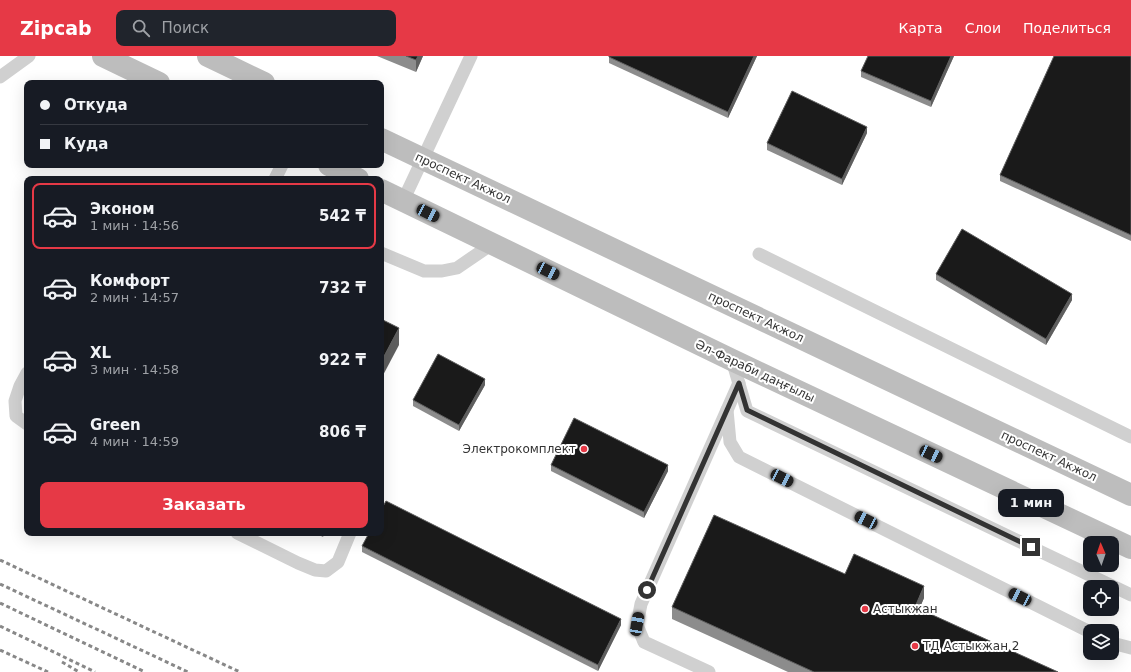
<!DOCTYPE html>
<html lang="ru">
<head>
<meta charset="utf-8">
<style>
  body { margin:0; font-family:"DejaVu Sans",sans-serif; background:#20242c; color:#f1f3f6; height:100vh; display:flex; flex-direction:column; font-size:15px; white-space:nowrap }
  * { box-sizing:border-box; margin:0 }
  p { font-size:13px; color:#9ea1a6 }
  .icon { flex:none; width:22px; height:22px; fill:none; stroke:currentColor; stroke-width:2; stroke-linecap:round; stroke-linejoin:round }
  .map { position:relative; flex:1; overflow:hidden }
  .drawer { position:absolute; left:24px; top:120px; width:360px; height:360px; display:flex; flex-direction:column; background:#171b24; border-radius:8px; box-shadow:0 4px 16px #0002 }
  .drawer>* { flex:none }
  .banner { position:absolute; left:24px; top:24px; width:360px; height:88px; border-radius:8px; box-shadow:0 4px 16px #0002; display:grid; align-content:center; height:88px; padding:0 16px; background:#171b24 }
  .needle { width:26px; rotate:358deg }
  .controls { position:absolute; left:1083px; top:480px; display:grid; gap:8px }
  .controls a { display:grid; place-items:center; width:36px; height:36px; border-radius:8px; background:#171b24; box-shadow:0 4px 16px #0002; font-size:20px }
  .end { position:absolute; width:18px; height:18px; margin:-9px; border:5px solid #333; background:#fff; box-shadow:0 0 0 2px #fff }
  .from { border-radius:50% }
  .bubble { position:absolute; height:28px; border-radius:8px; background:#171b24; box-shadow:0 4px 16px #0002; font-size:13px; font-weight:600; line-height:28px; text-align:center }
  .car { position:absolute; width:12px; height:24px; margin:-12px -6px; border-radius:5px; box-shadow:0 0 3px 1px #0007; background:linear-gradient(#222 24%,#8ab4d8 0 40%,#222 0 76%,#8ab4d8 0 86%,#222 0) }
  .banner b { display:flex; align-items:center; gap:14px; height:38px; font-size:15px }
  .banner b+b { border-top:1px solid #363941 }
  .banner i { width:10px; height:10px; background:#f1f3f6 }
  ul { padding:7px 0 0; list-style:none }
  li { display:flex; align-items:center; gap:12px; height:66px; margin:0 8px 6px; padding:0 8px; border:2px solid transparent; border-radius:8px }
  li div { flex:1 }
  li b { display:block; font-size:15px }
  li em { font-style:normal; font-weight:600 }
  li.active { border-color:#e63946 }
  li>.icon { width:36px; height:36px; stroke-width:1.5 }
  .action { display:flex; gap:8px; margin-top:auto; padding:8px 16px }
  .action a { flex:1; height:46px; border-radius:8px; background:#e63946; color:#fff; font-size:16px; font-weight:600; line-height:46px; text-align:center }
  header { display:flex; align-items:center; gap:24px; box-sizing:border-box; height:56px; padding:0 20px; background:#e63946; color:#fff }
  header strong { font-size:19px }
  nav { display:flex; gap:22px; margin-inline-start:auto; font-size:14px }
  .search { width:280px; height:36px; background:#20242c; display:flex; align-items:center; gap:10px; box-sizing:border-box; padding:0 14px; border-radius:8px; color:#9ea1a6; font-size:15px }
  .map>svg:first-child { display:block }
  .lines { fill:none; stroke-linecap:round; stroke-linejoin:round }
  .service { stroke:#d0d0d0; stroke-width:13 }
  .secondary { stroke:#bdbdbd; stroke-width:22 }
  .rail { stroke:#888; stroke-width:3; stroke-dasharray:4 3; stroke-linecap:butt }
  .wall { fill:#8c8c8c }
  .shaded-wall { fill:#5f5f5f }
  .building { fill:#1a1a1a; stroke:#5f5f5f }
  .route { stroke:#333; stroke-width:5 }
  .poi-dot { fill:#e63946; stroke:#fff; stroke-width:1.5 }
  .labels { text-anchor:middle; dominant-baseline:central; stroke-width:4; stroke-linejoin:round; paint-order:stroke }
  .street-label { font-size:12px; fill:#333; stroke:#fff }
  .poi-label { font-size:12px; fill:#333; stroke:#fff; text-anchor:start }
</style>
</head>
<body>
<header>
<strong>Zipcab</strong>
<div class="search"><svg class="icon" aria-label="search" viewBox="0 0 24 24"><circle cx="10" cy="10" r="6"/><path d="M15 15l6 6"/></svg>Поиск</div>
<nav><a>Карта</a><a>Слои</a><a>Поделиться</a></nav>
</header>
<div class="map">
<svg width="1131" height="616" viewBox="0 0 1131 616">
  <rect width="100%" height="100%" fill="#fff"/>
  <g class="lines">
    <g class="service">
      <polyline points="0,21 29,0"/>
      <polyline points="275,123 282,109"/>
      <polyline points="403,145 471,0"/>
      <polyline points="381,197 424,215 442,215 457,212 492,188"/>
      <polyline points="759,198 1131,381"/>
      <polyline points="732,304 747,355 1131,539"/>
      <polyline points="27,317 20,330 15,345 16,360 27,368"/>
      <polyline points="727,354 730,386 739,401 1090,576"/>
      <polyline points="237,477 298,507 315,514 326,515 338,506 350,477"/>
      <polyline points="1112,587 1131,592"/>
      <polyline points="709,616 644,586 637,569 641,548 739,327"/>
    </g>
    <g class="secondary">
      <polyline points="103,0 159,27"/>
      <polyline points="208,0 264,27"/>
      <polyline points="381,83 1131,439"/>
      <polyline points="329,109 358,123"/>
      <polyline points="381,134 732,304 1131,492"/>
    </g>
    <g class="rail">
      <polyline points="0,504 240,616"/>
      <polyline points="0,528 188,616"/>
      <polyline points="0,547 145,616"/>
      <polyline points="0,570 95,616"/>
      <polyline points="0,594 48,616"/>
      <polyline points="62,606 79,616"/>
    </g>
  </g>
  <g class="wall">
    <polygon points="377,0 423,0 416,16"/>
    <polygon points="757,0 728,62 609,7 609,1"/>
    <polygon points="954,0 931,51 861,21 861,15"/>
    <polygon points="1131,0 1131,185 1000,125 1000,119"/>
    <polygon points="867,77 842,129 767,94 767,87"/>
    <polygon points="936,218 1072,244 1046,289 936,224"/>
    <polygon points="485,329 459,375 413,350 413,344"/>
    <polygon points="551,409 668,415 644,462 551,415"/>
    <polygon points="315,477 325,477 323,481"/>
    <polygon points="362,490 621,569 598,615 362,496"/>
    <polygon points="845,518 924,542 919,553 1058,616 788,616 672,563 672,551"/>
  </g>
  <g class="shaded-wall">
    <polygon points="418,0 423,0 416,16 416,4"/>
    <polygon points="754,0 757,0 728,62 728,56"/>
    <polygon points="951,0 954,0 931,51 931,45"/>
    <polygon points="867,71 867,77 842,129 842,123"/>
    <polygon points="1072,238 1072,244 1046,289 1046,283"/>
    <polygon points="399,272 399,289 381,323 381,306"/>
    <polygon points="485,323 485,329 459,375 459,369"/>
    <polygon points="668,409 668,415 644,462 644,456"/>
    <polygon points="924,530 924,542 915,563 915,551"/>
    <polygon points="621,563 621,569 598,615 598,609"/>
  </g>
  <g class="building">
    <polygon points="406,0 418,0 416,4"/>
    <polygon points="609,0 754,0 728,56 609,1"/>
    <polygon points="868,0 951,0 931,45 861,15"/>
    <polygon points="1054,0 1131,0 1131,179 1000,119"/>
    <polygon points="792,35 867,71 842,123 767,87"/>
    <polygon points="962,173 1072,238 1046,283 936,218"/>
    <polygon points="381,263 399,272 381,306"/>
    <polygon points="438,298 485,323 459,369 413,344"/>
    <polygon points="574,362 668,409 644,456 551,409"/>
    <polygon points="386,445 621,563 598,609 362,490 369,477 381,477 381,454"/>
    <polygon points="714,459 845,518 854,498 924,530 915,551 1058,616 814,616 672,551"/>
  </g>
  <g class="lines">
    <polyline class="route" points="647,534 739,327 747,354 1031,491"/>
  </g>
  <g class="poi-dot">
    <circle cx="584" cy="393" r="4"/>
    <circle cx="865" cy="553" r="4"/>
    <circle cx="915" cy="590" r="4"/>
  </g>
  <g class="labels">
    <g class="street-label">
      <text transform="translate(463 122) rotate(25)">проспект Акжол</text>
      <text transform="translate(756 261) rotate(25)">проспект Акжол</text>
      <text transform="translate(755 315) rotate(25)">Әл-Фараби даңғылы</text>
      <text transform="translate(1049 400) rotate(25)">проспект Акжол</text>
    </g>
    <g class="poi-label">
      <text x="576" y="393" text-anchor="end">Электрокомплект</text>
      <text x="873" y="553">Астыкжан</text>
      <text x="923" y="590">ТД Астыкжан 2</text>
    </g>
  </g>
</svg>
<div class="controls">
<a><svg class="needle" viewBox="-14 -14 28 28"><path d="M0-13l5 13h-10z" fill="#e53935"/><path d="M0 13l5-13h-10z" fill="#9ea1a6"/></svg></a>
<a><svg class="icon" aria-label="locate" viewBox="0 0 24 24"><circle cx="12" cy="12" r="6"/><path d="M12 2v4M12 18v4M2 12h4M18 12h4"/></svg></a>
<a><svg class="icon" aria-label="layers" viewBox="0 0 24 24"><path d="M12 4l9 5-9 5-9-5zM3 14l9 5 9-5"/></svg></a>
</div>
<i class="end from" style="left:647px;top:534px"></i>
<i class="end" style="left:1031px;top:491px"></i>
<div class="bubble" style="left:998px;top:433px;width:66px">1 мин</div>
<i class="car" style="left:428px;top:157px;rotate:116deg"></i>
<i class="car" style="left:548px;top:215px;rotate:116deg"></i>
<i class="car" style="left:931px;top:398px;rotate:115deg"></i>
<i class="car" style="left:782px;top:422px;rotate:117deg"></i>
<i class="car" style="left:866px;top:464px;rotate:297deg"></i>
<i class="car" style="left:1020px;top:541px;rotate:297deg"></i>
<i class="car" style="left:637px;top:568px;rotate:10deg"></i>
<div class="banner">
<b><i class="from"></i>Откуда</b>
<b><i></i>Куда</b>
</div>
<section class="drawer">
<ul>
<li class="active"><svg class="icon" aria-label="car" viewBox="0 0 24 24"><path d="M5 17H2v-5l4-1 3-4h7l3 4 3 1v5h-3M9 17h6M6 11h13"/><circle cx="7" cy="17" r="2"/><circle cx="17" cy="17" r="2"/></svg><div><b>Эконом</b><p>1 мин · 14:56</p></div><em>542 ₸</em></li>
<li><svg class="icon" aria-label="car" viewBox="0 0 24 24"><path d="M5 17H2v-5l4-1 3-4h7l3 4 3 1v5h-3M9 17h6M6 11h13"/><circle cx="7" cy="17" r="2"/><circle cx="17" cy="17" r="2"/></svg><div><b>Комфорт</b><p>2 мин · 14:57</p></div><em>732 ₸</em></li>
<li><svg class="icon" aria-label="car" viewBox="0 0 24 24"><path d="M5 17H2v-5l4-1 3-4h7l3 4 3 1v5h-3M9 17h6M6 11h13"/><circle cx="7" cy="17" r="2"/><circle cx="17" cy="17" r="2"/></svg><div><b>XL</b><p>3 мин · 14:58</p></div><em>922 ₸</em></li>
<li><svg class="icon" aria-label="car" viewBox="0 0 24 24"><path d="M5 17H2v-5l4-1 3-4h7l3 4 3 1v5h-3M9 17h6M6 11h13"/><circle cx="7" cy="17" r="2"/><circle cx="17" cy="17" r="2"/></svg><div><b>Green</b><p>4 мин · 14:59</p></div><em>806 ₸</em></li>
</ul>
<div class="action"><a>Заказать</a></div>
</section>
</div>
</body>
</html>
